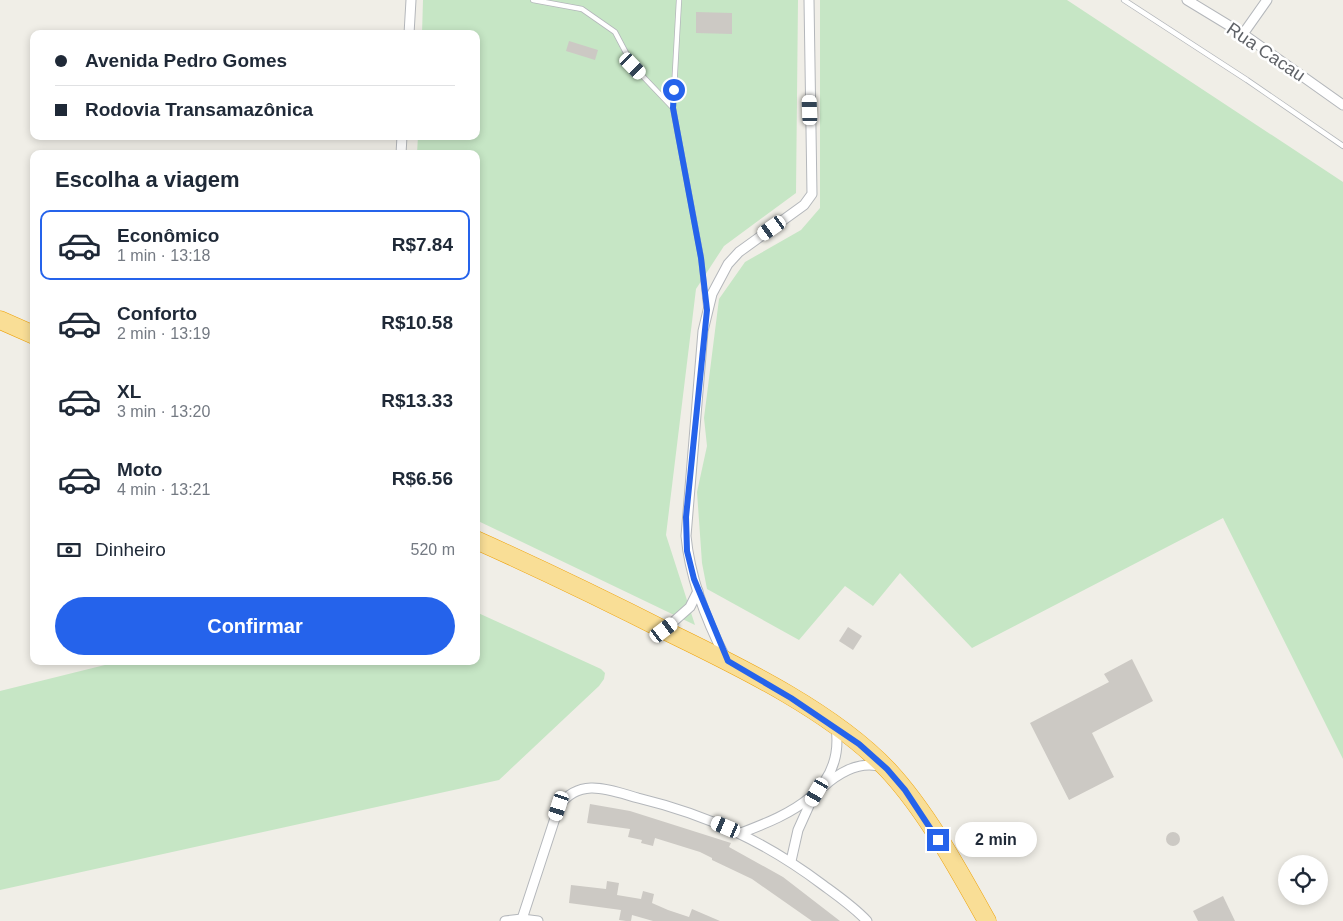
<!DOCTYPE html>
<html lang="pt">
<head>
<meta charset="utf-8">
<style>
  body { margin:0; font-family:Helvetica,sans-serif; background:#f2f2f3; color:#1f2937; height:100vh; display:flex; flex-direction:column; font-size:19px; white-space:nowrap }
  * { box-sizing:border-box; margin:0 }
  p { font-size:16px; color:#747a83 }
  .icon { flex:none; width:28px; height:28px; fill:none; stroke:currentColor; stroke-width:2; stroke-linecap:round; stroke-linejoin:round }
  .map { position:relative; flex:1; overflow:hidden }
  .sheet { position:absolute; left:30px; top:150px; width:450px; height:515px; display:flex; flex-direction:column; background:#fff; border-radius:10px; box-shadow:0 2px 8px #0003 }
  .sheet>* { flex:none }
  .top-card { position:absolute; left:30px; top:30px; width:450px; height:110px; border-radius:10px; box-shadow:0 2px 8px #0003; display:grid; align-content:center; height:110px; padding:0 25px; background:#fff }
  .tools { position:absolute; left:1278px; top:855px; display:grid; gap:10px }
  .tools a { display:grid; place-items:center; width:50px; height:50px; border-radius:50%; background:#fff; box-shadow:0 2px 8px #0003; font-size:25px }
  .end { position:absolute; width:22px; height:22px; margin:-11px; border:6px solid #2563eb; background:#fff; box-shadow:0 0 0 2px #fff }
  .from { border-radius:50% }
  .bubble { position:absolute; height:35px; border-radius:18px; background:#fff; box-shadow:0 2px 8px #0003; font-size:16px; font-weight:600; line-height:35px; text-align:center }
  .car { position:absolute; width:15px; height:30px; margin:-15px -8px; border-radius:6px; box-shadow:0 0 4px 1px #0007; background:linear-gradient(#fff 24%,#345 0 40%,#fff 0 76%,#345 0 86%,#fff 0) }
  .top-card b { display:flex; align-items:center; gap:18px; height:48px; font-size:19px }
  .top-card b+b { border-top:1px solid #e0e1e3 }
  .top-card i { width:12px; height:12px; background:#1f2937 }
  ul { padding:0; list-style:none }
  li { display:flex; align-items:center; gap:15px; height:70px; margin:0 10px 8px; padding:0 15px; border:2px solid transparent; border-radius:10px }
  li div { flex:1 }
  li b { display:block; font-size:19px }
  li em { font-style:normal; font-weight:600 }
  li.selected { border-color:#2563eb }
  li>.icon { width:45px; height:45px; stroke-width:1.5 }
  h2 { padding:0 25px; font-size:22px; line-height:60px }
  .pay { display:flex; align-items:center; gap:12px; height:55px; padding:0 25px; font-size:19px }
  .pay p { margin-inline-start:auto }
  .action { display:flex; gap:10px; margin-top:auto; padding:10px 25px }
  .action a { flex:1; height:58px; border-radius:30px; background:#2563eb; color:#fff; font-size:20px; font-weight:600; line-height:58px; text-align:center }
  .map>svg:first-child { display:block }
  .green { fill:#c6e6c5 }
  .building { fill:#ccc9c4 }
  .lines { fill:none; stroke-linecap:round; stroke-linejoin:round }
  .lane-casing { stroke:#b4b7bb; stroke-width:6 }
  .street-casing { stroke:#b4b7bb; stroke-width:11 }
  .highway-casing { stroke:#eea209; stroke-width:19 }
  .lane { stroke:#fff; stroke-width:4.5 }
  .street { stroke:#fff; stroke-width:9 }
  .highway { stroke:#f9de96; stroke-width:18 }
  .route { stroke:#2563eb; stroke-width:6 }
  .labels { text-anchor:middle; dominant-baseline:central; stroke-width:5; stroke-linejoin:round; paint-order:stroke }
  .street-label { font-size:18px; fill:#5f6267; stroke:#fff }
</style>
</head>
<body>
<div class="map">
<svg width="1343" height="921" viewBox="0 0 1343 921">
  <rect width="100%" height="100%" fill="#f0eee7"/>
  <g class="green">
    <polygon points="423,0 798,0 796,193 724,246 696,289 666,535 695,625 476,520 476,154 417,154 418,136 476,136 476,34 422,34"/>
    <polygon points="820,0 1067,0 1343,182 1343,759 1223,518 972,648 900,573 873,606 845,586 799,640 707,589 702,563 697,492 707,446 704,418 719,299 745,262 801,230 820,208"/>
    <polygon points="476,612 601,669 605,673 604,679 599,686 499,780 0,890 0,691 121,661 476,661"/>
  </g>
  <g class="building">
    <polygon points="696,12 732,13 732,34 696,33"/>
    <polygon points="569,41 598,50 595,60 566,51"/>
    <polygon points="848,627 862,636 853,650 839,641"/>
    <polygon points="1132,659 1153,701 1092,733 1114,777 1069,800 1030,723 1109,682 1104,674"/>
    <polygon points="590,804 630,811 731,843 729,847 783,877 840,921 812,921 752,879 712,860 712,858 700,852 655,838 653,846 641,843 642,840 628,837 630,829 587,823"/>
    <circle cx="1173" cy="839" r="7"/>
    <polygon points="607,881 619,883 617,895 641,899 643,891 654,894 652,903 668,910 689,917 692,909 720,921 653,921 632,915 631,921 626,921 619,920 621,910 569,903 571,885 606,889"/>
    <polygon points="1223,896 1235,921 1198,921 1193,911"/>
  </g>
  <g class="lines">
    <g class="lane-casing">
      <g id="lane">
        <polyline points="533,0 582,9 615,32 633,66 673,108"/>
        <polyline points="679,0 673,108 701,257 706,306"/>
        <polyline points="1124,0 1247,80 1343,146"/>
      </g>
    </g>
    <g class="street-casing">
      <g id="street">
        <polyline points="1187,0 1243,34 1343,105"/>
        <polyline points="409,34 411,0"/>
        <polyline points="1243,34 1267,0"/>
        <polyline points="401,154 402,136"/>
        <polyline points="664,630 690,607 698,591"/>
        <path d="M726 659C707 622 690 578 686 536L703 331 712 294 728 264 739 252 804 205 812 194 809 0"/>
        <path d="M824 786C840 772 860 760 882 767"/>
        <path d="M741 833C791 814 845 791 836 727"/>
        <polyline points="791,861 798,830 812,799"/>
        <path d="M522 919 559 806C580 777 609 790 638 798 708 815 766 842 823 885 838 896 854 907 867 921"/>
        <polyline points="505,921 522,919 538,921"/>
      </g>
    </g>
    <g class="highway-casing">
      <g id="highway">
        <polyline points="0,320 34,335"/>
        <path d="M476 540C543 570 609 602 674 635 744 669 834 713 888 770 927 812 959 871 987 921"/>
      </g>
    </g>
    <use href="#lane" class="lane"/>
    <use href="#street" class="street"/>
    <use href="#highway" class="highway"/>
  </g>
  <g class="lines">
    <polyline class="route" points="674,90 673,108 701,258 707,310 686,517 687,551 694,579 728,661 791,698 859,744 887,769 905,790 938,840"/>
  </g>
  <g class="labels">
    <g class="street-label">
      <text transform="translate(1266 52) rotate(34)">Rua Cacau</text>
    </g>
  </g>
</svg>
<div class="tools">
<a><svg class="icon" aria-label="locate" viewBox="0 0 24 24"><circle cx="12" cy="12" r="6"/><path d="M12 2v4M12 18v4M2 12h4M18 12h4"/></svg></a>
</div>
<i class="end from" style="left:674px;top:90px"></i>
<i class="end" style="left:938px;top:840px"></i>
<div class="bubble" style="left:955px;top:822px;width:82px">2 min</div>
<i class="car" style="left:633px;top:66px;rotate:136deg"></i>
<i class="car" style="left:810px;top:110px;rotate:358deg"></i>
<i class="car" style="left:772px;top:228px;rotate:235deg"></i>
<i class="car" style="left:664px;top:630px;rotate:53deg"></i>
<i class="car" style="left:817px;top:792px;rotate:210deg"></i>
<i class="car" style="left:559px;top:806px;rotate:198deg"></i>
<i class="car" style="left:726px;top:827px;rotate:293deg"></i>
<div class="top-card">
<b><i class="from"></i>Avenida Pedro Gomes</b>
<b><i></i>Rodovia Transamazônica</b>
</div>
<section class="sheet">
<h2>Escolha a viagem</h2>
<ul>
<li class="selected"><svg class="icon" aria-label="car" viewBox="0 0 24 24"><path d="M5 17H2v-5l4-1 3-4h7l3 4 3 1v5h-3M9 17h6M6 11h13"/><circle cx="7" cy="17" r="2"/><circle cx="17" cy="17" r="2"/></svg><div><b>Econômico</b><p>1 min · 13:18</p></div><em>R$7.84</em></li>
<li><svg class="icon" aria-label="car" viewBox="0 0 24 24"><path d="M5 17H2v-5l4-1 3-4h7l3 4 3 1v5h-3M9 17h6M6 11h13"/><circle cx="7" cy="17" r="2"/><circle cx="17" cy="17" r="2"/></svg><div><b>Conforto</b><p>2 min · 13:19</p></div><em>R$10.58</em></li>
<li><svg class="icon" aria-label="car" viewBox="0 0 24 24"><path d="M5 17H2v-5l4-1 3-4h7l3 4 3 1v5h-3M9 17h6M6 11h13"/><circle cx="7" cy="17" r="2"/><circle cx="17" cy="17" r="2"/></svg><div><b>XL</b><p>3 min · 13:20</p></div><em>R$13.33</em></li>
<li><svg class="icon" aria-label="car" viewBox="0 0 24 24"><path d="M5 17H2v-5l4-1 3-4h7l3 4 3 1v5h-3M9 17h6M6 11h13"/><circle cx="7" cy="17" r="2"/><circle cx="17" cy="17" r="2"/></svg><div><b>Moto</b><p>4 min · 13:21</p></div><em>R$6.56</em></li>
</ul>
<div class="pay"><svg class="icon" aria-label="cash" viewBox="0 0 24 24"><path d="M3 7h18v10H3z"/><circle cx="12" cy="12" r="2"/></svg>Dinheiro<p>520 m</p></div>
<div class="action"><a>Confirmar</a></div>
</section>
</div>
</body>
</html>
